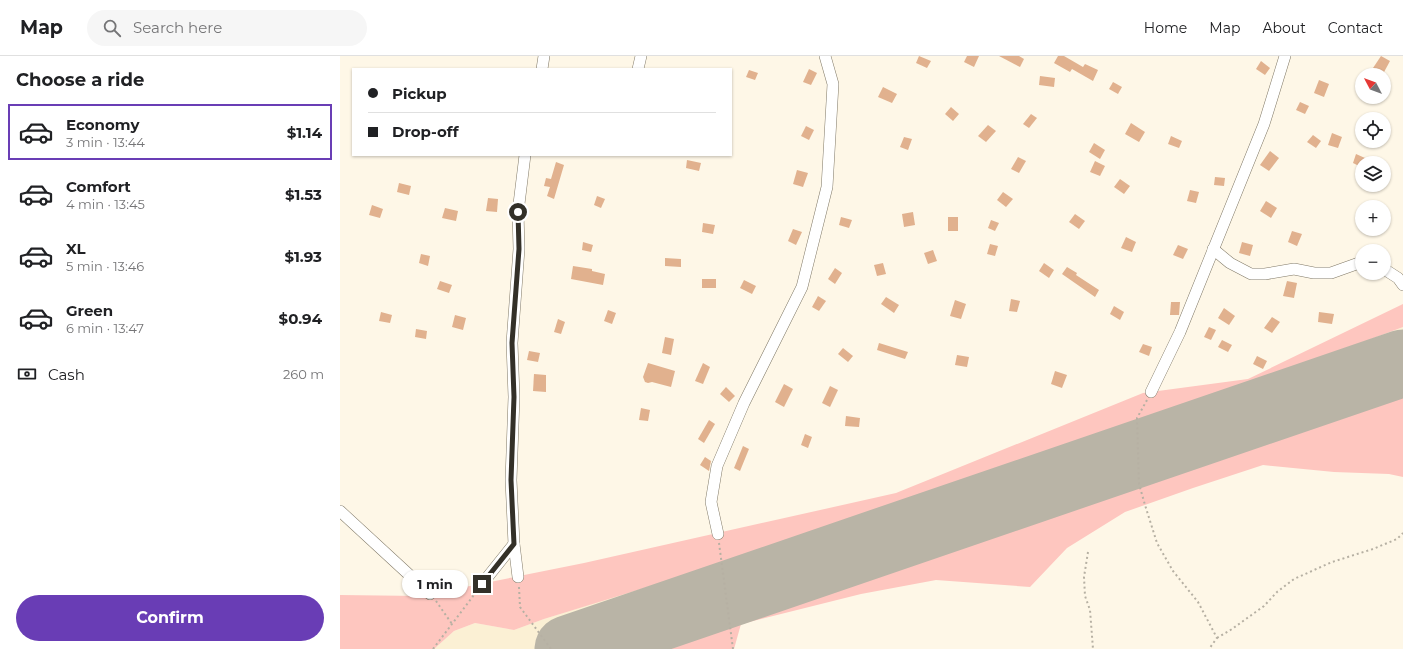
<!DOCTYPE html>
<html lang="en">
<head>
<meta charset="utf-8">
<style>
  body { margin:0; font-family:Montserrat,sans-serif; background:#f6f6f6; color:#202124; height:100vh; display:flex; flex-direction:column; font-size:15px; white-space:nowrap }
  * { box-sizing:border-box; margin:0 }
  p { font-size:13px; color:#757577 }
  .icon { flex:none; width:22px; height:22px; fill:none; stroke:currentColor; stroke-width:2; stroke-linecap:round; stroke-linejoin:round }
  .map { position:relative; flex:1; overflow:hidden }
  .details { display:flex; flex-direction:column; background:#fff; width:340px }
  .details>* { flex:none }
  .hud { position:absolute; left:12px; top:12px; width:380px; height:88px; border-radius:0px; box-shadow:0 1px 3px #0004; display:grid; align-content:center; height:88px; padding:0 16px; background:#fff }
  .needle { width:26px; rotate:311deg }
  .buttons { position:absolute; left:1015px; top:12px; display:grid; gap:8px }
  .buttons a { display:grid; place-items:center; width:36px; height:36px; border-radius:50%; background:#fff; box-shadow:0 1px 3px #0004; font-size:20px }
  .end { position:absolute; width:18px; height:18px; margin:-9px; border:5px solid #333028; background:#fff; box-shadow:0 0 0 2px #fff }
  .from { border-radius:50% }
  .bubble { position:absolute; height:28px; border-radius:14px; background:#fff; box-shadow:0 1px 3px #0004; font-size:13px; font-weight:700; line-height:28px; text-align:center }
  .hud b { display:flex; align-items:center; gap:14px; height:38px; font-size:15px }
  .hud b+b { border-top:1px solid #e0e0e0 }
  .hud i { width:10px; height:10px; background:#202124 }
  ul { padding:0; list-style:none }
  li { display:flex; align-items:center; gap:12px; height:56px; margin:0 8px 6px; padding:0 8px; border:2px solid transparent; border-radius:0px }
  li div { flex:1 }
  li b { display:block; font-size:15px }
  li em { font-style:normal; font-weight:700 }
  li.on { border-color:#693db5 }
  li>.icon { width:36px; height:36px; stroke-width:1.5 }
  h2 { padding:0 16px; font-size:18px; line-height:48px }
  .pay { display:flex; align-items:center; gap:10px; height:44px; padding:0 16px; font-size:15px }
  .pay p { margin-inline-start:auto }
  .action { display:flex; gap:8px; margin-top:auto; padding:8px 16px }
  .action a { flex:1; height:46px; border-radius:24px; background:#693db5; color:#fff; font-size:16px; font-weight:700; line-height:46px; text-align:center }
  header { display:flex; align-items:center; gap:24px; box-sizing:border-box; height:56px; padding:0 20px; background:#fff; border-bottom:1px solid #e0e0e0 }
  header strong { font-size:19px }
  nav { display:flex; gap:22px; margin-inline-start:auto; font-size:14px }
  .search { width:280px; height:36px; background:#f6f6f6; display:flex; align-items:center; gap:10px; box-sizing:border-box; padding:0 14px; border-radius:22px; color:#757577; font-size:15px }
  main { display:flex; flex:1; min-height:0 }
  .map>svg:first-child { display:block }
  .built { fill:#fbf0d4 }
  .green { fill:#fec6bf }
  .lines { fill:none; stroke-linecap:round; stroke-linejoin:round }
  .runway { stroke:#b9b4a6; stroke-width:67 }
  .building { fill:#e1b18e }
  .minor-casing { stroke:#807967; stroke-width:12 }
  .path { stroke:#b6b0a3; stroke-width:2; stroke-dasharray:2 3; stroke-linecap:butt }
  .minor { stroke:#fff; stroke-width:11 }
  .route { stroke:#333028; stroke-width:5 }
</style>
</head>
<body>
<header>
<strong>Map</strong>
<div class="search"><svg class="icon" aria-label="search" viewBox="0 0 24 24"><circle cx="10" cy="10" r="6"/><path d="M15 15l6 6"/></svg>Search here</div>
<nav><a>Home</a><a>Map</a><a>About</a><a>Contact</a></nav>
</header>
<main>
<section class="details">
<h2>Choose a ride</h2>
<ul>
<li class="on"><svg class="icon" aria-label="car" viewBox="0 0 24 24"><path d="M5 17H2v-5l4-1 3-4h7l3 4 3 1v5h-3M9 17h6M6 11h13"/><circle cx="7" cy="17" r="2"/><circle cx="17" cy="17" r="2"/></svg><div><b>Economy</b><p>3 min · 13:44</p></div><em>$1.14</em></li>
<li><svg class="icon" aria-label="car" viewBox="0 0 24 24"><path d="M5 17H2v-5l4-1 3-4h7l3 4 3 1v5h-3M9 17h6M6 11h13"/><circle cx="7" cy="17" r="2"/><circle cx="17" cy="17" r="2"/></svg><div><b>Comfort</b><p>4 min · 13:45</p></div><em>$1.53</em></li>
<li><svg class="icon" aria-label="car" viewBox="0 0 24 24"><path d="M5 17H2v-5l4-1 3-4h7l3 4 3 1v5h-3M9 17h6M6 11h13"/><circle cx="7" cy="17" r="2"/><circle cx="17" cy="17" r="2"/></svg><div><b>XL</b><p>5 min · 13:46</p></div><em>$1.93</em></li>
<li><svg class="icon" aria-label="car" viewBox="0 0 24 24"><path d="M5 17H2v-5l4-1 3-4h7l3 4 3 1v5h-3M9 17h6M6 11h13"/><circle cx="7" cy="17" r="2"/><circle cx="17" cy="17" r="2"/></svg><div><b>Green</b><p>6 min · 13:47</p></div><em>$0.94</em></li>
</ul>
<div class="pay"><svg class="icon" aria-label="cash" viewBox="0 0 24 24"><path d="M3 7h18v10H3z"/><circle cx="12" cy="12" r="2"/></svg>Cash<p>260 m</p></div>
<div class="action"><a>Confirm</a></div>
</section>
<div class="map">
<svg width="1063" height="593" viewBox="0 0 1063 593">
  <rect width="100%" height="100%" fill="#fef7e7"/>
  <polygon class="built" points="1063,271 1063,326 790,423 505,519 274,593 94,593 114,575 135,567 174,574 204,563 606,435 847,352"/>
  <g class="green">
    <path d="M1063 248V271C991 298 918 327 845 353 633 428 419 497 204 563L174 574 135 567 114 575 94 593H0V539L80 540 244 507 556 437 803 337 908 323Z"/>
    <path d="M1063 326V421L1049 418 994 416 923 409 853 432 785 456 727 492 690 531 596 524 521 538 401 568 394 593H274C538 508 801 419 1063 326Z"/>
  </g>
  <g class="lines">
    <polyline class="runway" points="228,593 1063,307"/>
  </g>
  <g class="building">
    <polygon points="579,0 591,5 587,12 576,7"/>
    <polygon points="627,0 639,0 634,11 624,6"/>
    <polygon points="659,0 679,0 684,3 680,11"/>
    <polygon points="718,0 724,0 743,11 745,8 758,14 753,25 732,13 730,16 714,7"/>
    <polygon points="1041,0 1050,5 1043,18 1033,12"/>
    <polygon points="921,5 930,12 925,19 916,13"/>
    <polygon points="469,13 477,17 471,29 463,26"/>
    <polygon points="409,14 418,17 415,24 406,21"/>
    <polygon points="700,20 715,22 714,31 699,29"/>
    <polygon points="979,24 989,28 984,41 974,37"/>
    <polygon points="773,26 782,31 778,38 769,33"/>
    <polygon points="543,31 557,38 552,47 538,41"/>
    <polygon points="960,46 969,50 965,58 956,54"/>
    <polygon points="611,51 619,58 613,65 605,58"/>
    <polygon points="691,58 697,62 689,72 683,68"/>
    <polygon points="791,67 805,76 799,86 785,78"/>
    <polygon points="648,69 656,75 646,86 638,80"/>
    <polygon points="466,70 474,74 469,84 461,80"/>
    <polygon points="992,77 1002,81 998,92 988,89"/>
    <polygon points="973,79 981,85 976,92 967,86"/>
    <polygon points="831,80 842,85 839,92 828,88"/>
    <polygon points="564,81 572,83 568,94 560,91"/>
    <polygon points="754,87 765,94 760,103 749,96"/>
    <polygon points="930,95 939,102 929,115 920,109"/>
    <polygon points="1016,98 1025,102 1021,111 1013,107"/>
    <polygon points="678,101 686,105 679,117 671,113"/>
    <polygon points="347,104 361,107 359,115 346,112"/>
    <polygon points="755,105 765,110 760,120 750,116"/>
    <polygon points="216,106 224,109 214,143 207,140 210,131 204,130 206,122 211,123"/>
    <polygon points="457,114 468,117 463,131 453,128"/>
    <polygon points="875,121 885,122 884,130 874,129"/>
    <polygon points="780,123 790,130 784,138 774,131"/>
    <polygon points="59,127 71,130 69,139 57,136"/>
    <polygon points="850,134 859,136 856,147 847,145"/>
    <polygon points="663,136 673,143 666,151 657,144"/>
    <polygon points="257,140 265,143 261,152 254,149"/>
    <polygon points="148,142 158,143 157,156 146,155"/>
    <polygon points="926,145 937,152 931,162 920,155"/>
    <polygon points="32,149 43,153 40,162 29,159"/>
    <polygon points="105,152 118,155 116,165 102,162"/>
    <polygon points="573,156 575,169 564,171 562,158"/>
    <polygon points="735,158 745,165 739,173 729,166"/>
    <polygon points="501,161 512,164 509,172 499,169"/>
    <rect x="608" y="161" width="10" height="14"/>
    <polygon points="651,164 659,167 655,175 648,172"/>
    <polygon points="363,167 375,169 373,178 362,176"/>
    <polygon points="453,173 462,176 456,189 448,185"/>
    <polygon points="952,175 962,178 957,190 948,186"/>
    <polygon points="786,181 796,186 792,196 781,192"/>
    <polygon points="243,186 253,189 251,196 242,194"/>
    <polygon points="902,186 913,189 910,200 899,197"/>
    <polygon points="650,188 658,190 655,200 647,198"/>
    <polygon points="838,189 848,193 843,203 833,199"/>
    <polygon points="593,194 597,205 588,208 584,197"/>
    <polygon points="81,198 90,200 88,210 79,207"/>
    <polygon points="325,202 341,203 341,211 325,210"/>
    <polygon points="543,207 546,218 537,220 534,209"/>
    <polygon points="704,207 714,214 709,222 699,215"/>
    <polygon points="233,210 252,213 252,215 265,218 263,229 231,223"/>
    <polygon points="727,211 737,217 736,219 759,234 755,241 722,218"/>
    <polygon points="495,212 502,217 495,228 488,223"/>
    <rect x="362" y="223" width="14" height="9"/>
    <polygon points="404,224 416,230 412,238 400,232"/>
    <polygon points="100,225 112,229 109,237 97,233"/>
    <polygon points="947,225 957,227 954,242 943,240"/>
    <polygon points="478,240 486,245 479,255 472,251"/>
    <polygon points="546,241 559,249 554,257 541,248"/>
    <polygon points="671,243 680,245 677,256 669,255"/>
    <polygon points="615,244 626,248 621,263 610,260"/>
    <polygon points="831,246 840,246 839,259 830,259"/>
    <polygon points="774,250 784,256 780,264 770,258"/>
    <polygon points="884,252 895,260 889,269 878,262"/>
    <polygon points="268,254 276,257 272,268 264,265"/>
    <polygon points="41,256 52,259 50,267 39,265"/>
    <polygon points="979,256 994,258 992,268 978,266"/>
    <polygon points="115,259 126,262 123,274 112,271"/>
    <polygon points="932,261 940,266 932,277 924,272"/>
    <polygon points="218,263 225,266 221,278 214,276"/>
    <polygon points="869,271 876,274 871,284 864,281"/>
    <polygon points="76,273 87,275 86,283 75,281"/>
    <polygon points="325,281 334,283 331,299 322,297"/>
    <polygon points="882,284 892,289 888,296 878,291"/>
    <polygon points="539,287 568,296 565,303 537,294"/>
    <polygon points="803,288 812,291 809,300 799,296"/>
    <polygon points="503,292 513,300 508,306 498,298"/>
    <polygon points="189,295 200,297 198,306 187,304"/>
    <polygon points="617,299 629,301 627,311 615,309"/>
    <polygon points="917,300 927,305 923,313 913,308"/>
    <polygon points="308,307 335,315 331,331 312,326 308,327 305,326 303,321"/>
    <polygon points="363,307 370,311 363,328 355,325"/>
    <polygon points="715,315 727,319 722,332 711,328"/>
    <polygon points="194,318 206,319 206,336 193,335"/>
    <polygon points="444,328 453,333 444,351 435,346"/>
    <polygon points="490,330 498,334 490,351 482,347"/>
    <polygon points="386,331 395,340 389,346 380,338"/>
    <polygon points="301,352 310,354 308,365 299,364"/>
    <polygon points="506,360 520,362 519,371 505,370"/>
    <polygon points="369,364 375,368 364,387 358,383"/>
    <polygon points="465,378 472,381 468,392 461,389"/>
    <polygon points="403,390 409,393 400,415 394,412"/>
    <polygon points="365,401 371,405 369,415 360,409"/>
  </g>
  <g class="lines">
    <g class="minor-casing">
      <g id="minor">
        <polyline points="202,13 204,0"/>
        <polyline points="298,13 301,0"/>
        <polyline points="873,193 890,207 911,218 925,218 954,213 974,217 991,217 1019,207 1022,208"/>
        <polyline points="1044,213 1058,222 1063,229"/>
        <polyline points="811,336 840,276 924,68 945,0"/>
        <polyline points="0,455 90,538"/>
        <polyline points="378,478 371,446 377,410 404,347 462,231 487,131 493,28 485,0"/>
        <polyline points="178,521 174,488 171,424 174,341 172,287 179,193 178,156 185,99"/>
        <polyline points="142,528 174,488"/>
      </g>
    </g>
    <g class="path">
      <polyline points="807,344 797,362 799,428 805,449 817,487 833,515 858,546 877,582 869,593"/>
      <polyline points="379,487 393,593"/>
      <polyline points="748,496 744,521 745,540 750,554 753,593"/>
      <polyline points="179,531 180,551 211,593"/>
      <polyline points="96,545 112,568"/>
      <polyline points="877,582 892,573 924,550 937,536 954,523 992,506 1033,493 1057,483 1063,477"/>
      <polyline points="93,593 137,535"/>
    </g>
    <use href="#minor" class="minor"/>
  </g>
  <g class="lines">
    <polyline class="route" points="142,528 174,488 171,424 174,341 172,287 179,193 178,156"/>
  </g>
</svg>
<div class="buttons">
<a><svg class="needle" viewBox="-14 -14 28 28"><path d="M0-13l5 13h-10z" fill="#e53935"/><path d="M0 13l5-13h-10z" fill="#757577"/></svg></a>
<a><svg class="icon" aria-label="locate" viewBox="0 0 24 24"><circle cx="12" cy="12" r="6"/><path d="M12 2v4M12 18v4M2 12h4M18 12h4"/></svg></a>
<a><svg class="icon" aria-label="layers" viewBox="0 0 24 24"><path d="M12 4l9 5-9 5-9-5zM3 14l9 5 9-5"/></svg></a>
<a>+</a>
<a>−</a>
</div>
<i class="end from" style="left:178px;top:156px"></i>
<i class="end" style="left:142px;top:528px"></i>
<div class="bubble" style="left:62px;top:514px;width:66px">1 min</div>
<div class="hud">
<b><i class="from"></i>Pickup</b>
<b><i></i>Drop-off</b>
</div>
</div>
</main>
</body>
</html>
